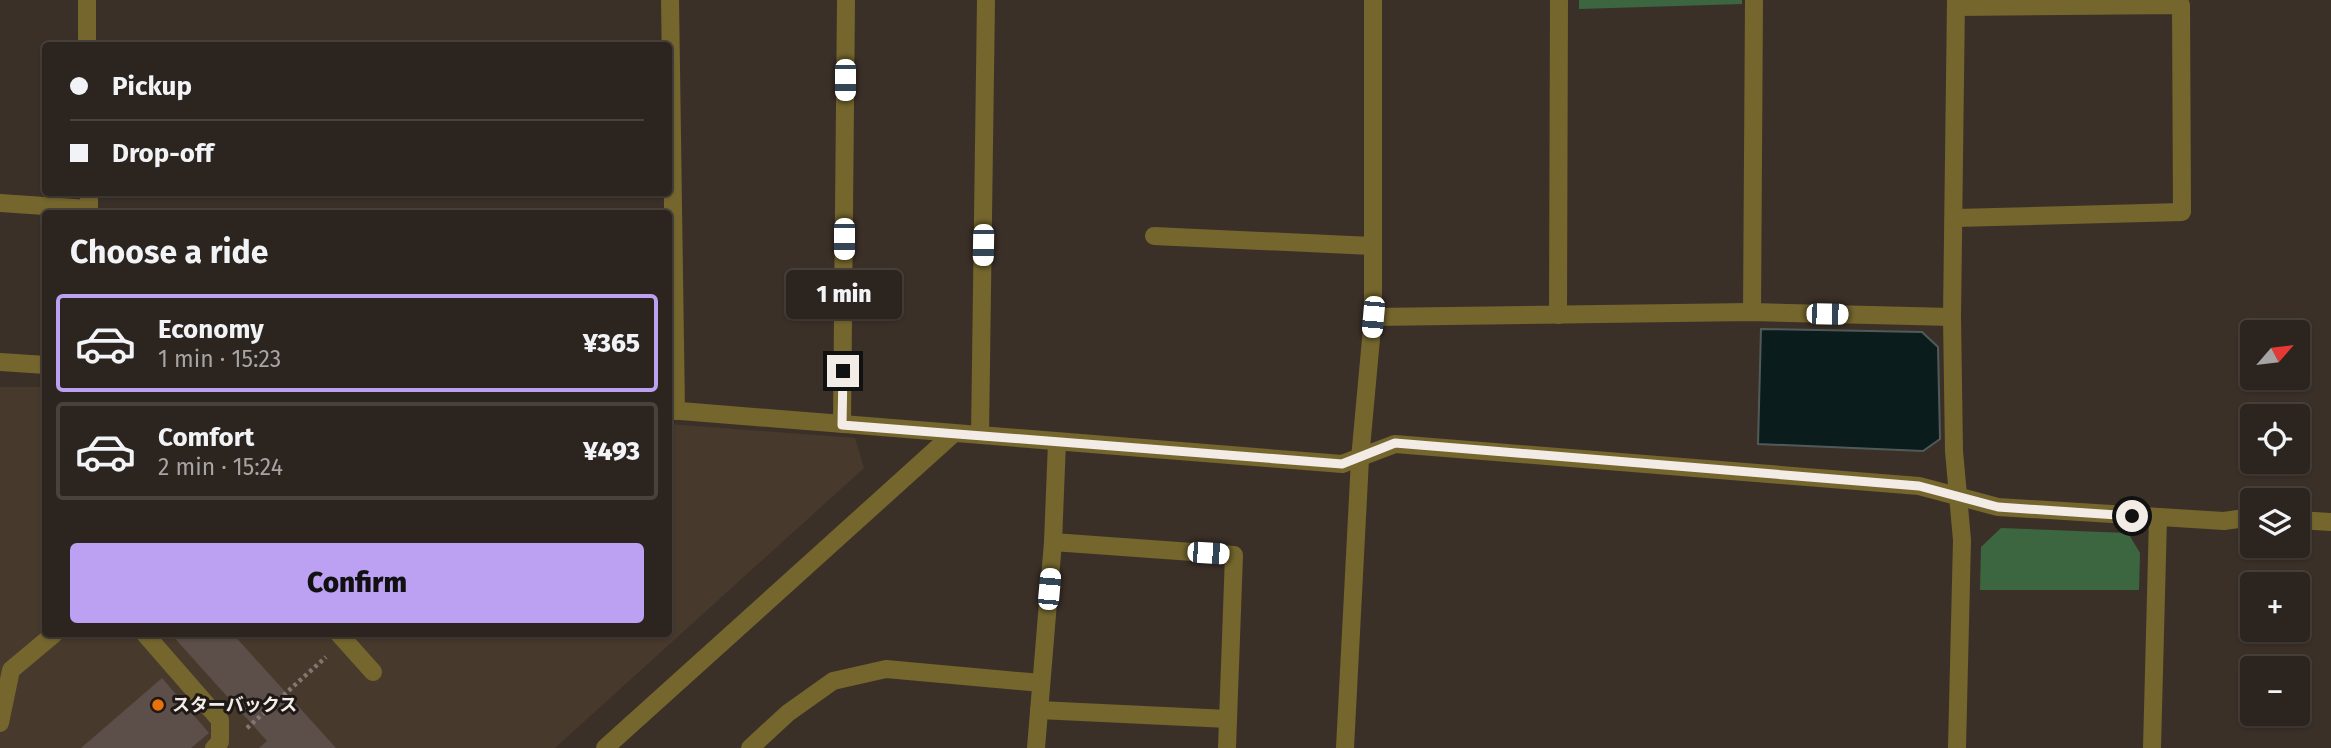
<!DOCTYPE html>
<html lang="en">
<head>
<meta charset="utf-8">
<style>
  body { margin:0; font-family:"Fira Sans","Noto Sans JP",sans-serif; background:#342c27; color:#f1f3f6; height:100vh; display:flex; flex-direction:column; font-size:26px; white-space:nowrap }
  * { box-sizing:border-box; margin:0 }
  p { font-size:23px; color:#a6a4a4 }
  .icon { flex:none; width:38px; height:38px; fill:none; stroke:currentColor; stroke-width:2; stroke-linecap:round; stroke-linejoin:round }
  .map { position:relative; flex:1; overflow:hidden }
  .drawer { position:absolute; left:42px; top:210px; width:630px; height:427px; display:flex; flex-direction:column; background:#2c241e; border-radius:7px; box-shadow:0 2px 5px #0004,0 0 0 2px #48413c }
  .drawer>* { flex:none }
  .top-card { position:absolute; left:42px; top:42px; width:630px; height:154px; border-radius:7px; box-shadow:0 2px 5px #0004,0 0 0 2px #48413c; display:grid; align-content:center; height:154px; padding:0 28px; background:#2c241e }
  .needle { width:46px; rotate:62deg }
  .controls { position:absolute; left:2240px; top:320px; display:grid; gap:14px }
  .controls a { display:grid; place-items:center; width:70px; height:70px; border-radius:7px; background:#2c241e; box-shadow:0 2px 5px #0004,0 0 0 2px #48413c; font-size:35px }
  .end { position:absolute; width:32px; height:32px; margin:-16px; border:9px solid #f3ebe6; background:#111; box-shadow:0 0 0 4px #111 }
  .from { border-radius:50% }
  .bubble { position:absolute; height:49px; border-radius:7px; background:#2c241e; box-shadow:0 2px 5px #0004,0 0 0 2px #48413c; font-size:23px; font-weight:800; line-height:49px; text-align:center }
  .car { position:absolute; width:21px; height:42px; margin:-21px -10px; border-radius:9px; box-shadow:0 0 5px 2px #0007; background:linear-gradient(#fff 24%,#345 0 40%,#fff 0 76%,#345 0 86%,#fff 0) }
  .top-card b { display:flex; align-items:center; gap:24px; height:66px; font-size:26px }
  .top-card b+b { border-top:2px solid #48413c }
  .top-card i { width:18px; height:18px; background:#f1f3f6 }
  ul { padding:0; list-style:none }
  li { display:flex; align-items:center; gap:21px; height:98px; margin:0 14px 10px; padding:0 14px; border:4px solid #48413c; border-radius:7px }
  li div { flex:1 }
  li b { display:block; font-size:26px }
  li em { font-style:normal; font-weight:800 }
  li.on { border-color:#bca0f2 }
  li>.icon { width:63px; height:63px; stroke-width:1.5 }
  h2 { padding:0 28px; font-size:32px; line-height:84px }
  .primary-button { display:flex; gap:14px; margin-top:auto; padding:14px 28px }
  .primary-button a { flex:1; height:80px; border-radius:7px; background:#bca0f2; color:#111; font-size:28px; font-weight:800; line-height:80px; text-align:center }
  .map>svg:first-child { display:block }
  .built { fill:#48392d }
  .green { fill:#3c663f }
  .water { fill:#0b1c1d; stroke:#515a59; stroke-width:2 }
  .building { fill:#5c4e48 }
  .lines { fill:none; stroke-linecap:round; stroke-linejoin:round }
  .path { stroke:#817771; stroke-width:4.5; stroke-dasharray:3.5 3.5; stroke-linecap:butt }
  .lane { stroke:#74662d; stroke-width:18 }
  .street { stroke:#74662d; stroke-width:18 }
  .route { stroke:#f3ebe6; stroke-width:9 }
  .food-dot { fill:#e8710a; stroke:#1e1916; stroke-width:2.5 }
  .labels { text-anchor:middle; dominant-baseline:central; stroke-width:6; stroke-linejoin:round; paint-order:stroke }
  .poi-label { font-size:18px; font-weight:bold; fill:#f3ebe6; stroke:#1e1916; text-anchor:start }
</style>
</head>
<body>
<div class="map">
<svg width="2331" height="748" viewBox="0 0 2331 748">
  <rect width="100%" height="100%" fill="#3b3028"/>
  <polygon class="built" points="0,387 45,387 46,634 668,634 669,424 855,438 864,468 555,748 0,748"/>
  <g class="green">
    <polygon points="1579,0 1742,0 1742,4 1579,9"/>
    <polygon points="2001,528 2128,533 2140,553 2139,590 1980,590 1981,547"/>
  </g>
  <polygon class="water" points="1761,329 1922,332 1938,347 1940,439 1923,451 1758,444"/>
  <g class="building">
    <polygon points="171,634 233,634 336,748 259,748 267,741"/>
    <polygon points="162,678 209,733 191,748 81,748"/>
  </g>
  <g class="lines">
    <polyline class="path" points="247,728 326,657"/>
    <g class="lane">
      <polyline points="0,203 89,209"/>
      <polyline points="145,634 220,720 220,742 214,748"/>
      <polyline points="339,634 373,672"/>
      <polyline points="1039,710 1228,719"/>
      <polyline points="0,723 11,670 54,634"/>
    </g>
    <g class="street">
      <polyline points="87,0 87,46"/>
      <polyline points="670,0 676,411"/>
      <polyline points="1956,0 1952,317 1954,451 1962,540 1957,748"/>
      <polyline points="89,214 89,192"/>
      <polyline points="1956,218 2182,212 2181,5 1956,7"/>
      <polyline points="1154,236 1372,246"/>
      <polyline points="1752,312 1754,0"/>
      <polyline points="1558,315 1559,0"/>
      <polyline points="1373,317 1752,312 1952,317"/>
      <polyline points="0,362 46,365"/>
      <polyline points="668,410 1342,464 1395,444 1919,486 1998,507 2224,521 2252,517"/>
      <polyline points="842,424 846,0"/>
      <polyline points="980,435 986,0"/>
      <polyline points="2298,520 2331,522"/>
      <polyline points="1053,542 1234,555 1227,748"/>
      <polyline points="605,748 953,434"/>
      <polyline points="750,748 788,713 833,681 886,669 1041,683"/>
      <polyline points="1036,748 1053,542 1057,442"/>
      <polyline points="1345,748 1360,459 1373,317 1373,0"/>
      <polyline points="2152,748 2158,518"/>
    </g>
  </g>
  <g class="lines">
    <polyline class="route" points="843,371 842,425 1342,464 1395,443 1919,486 1998,507 2132,516"/>
  </g>
  <circle class="food-dot" cx="158" cy="705" r="7"/>
  <g class="labels">
    <g class="poi-label">
      <text x="172" y="705">スターバックス</text>
    </g>
  </g>
</svg>
<div class="controls">
<a><svg class="needle" viewBox="-14 -14 28 28"><path d="M0-13l5 13h-10z" fill="#e53935"/><path d="M0 13l5-13h-10z" fill="#a6a4a4"/></svg></a>
<a><svg class="icon" aria-label="locate" viewBox="0 0 24 24"><circle cx="12" cy="12" r="6"/><path d="M12 2v4M12 18v4M2 12h4M18 12h4"/></svg></a>
<a><svg class="icon" aria-label="layers" viewBox="0 0 24 24"><path d="M12 4l9 5-9 5-9-5zM3 14l9 5 9-5"/></svg></a>
<a>+</a>
<a>−</a>
</div>
<i class="end from" style="left:2132px;top:516px"></i>
<i class="end" style="left:843px;top:371px"></i>
<div class="bubble" style="left:786px;top:270px;width:116px">1 min</div>
<i class="car" style="left:845px;top:80px;rotate:180deg"></i>
<i class="car" style="left:844px;top:239px;rotate:180deg"></i>
<i class="car" style="left:983px;top:245px;rotate:181deg"></i>
<i class="car" style="left:1827px;top:314px;rotate:91deg"></i>
<i class="car" style="left:1373px;top:317px;rotate:185deg"></i>
<i class="car" style="left:1208px;top:553px;rotate:94deg"></i>
<i class="car" style="left:1049px;top:589px;rotate:5deg"></i>
<div class="top-card">
<b><i class="from"></i>Pickup</b>
<b><i></i>Drop-off</b>
</div>
<section class="drawer">
<h2>Choose a ride</h2>
<ul>
<li class="on"><svg class="icon" aria-label="car" viewBox="0 0 24 24"><path d="M5 17H2v-5l4-1 3-4h7l3 4 3 1v5h-3M9 17h6M6 11h13"/><circle cx="7" cy="17" r="2"/><circle cx="17" cy="17" r="2"/></svg><div><b>Economy</b><p>1 min · 15:23</p></div><em>¥365</em></li>
<li><svg class="icon" aria-label="car" viewBox="0 0 24 24"><path d="M5 17H2v-5l4-1 3-4h7l3 4 3 1v5h-3M9 17h6M6 11h13"/><circle cx="7" cy="17" r="2"/><circle cx="17" cy="17" r="2"/></svg><div><b>Comfort</b><p>2 min · 15:24</p></div><em>¥493</em></li>
</ul>
<div class="primary-button"><a>Confirm</a></div>
</section>
</div>
</body>
</html>
